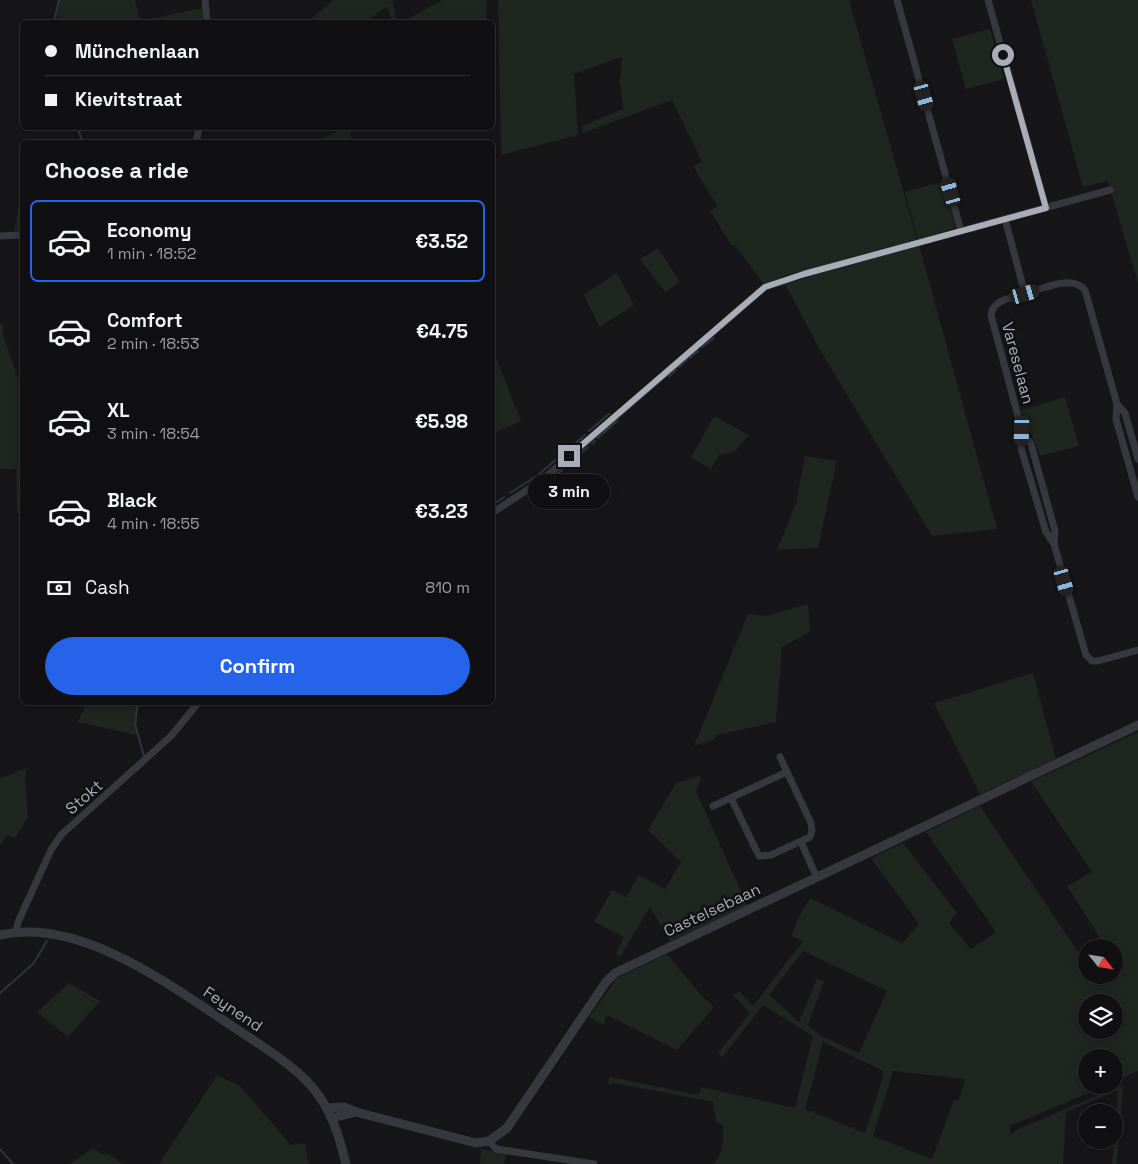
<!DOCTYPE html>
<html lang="en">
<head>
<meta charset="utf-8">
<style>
  body { margin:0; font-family:"Space Grotesk",sans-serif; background:#19191b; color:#f1f3f6; height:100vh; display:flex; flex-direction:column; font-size:19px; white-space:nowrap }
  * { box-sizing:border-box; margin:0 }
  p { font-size:16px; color:#9c9d9f }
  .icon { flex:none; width:28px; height:28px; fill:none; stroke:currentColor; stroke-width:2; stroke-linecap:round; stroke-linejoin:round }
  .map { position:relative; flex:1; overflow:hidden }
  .details { position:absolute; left:20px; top:140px; width:475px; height:565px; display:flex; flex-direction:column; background:#101012; border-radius:8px; box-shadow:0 2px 8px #0003,0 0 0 1px #303032 }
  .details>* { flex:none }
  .banner { position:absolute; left:20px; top:20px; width:475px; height:110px; border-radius:8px; box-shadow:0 2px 8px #0003,0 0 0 1px #303032; display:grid; align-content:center; height:110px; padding:0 25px; background:#101012 }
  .needle { width:32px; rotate:120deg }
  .buttons { position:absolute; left:1078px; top:939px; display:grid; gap:10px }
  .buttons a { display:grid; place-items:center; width:45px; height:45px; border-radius:50%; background:#101012; box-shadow:0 2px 8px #0003,0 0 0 1px #303032; font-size:25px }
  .end { position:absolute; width:22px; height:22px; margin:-11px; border:6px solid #a8adb8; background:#111; box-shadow:0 0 0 2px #111 }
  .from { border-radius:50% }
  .bubble { position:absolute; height:35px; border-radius:18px; background:#101012; box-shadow:0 2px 8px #0003,0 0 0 1px #303032; font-size:16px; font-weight:700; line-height:35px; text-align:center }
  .car { position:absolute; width:15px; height:30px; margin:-15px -8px; border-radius:6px; box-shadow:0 0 4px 1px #0007; background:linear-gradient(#222 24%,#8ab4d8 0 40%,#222 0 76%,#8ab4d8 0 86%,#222 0) }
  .banner b { display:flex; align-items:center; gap:18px; height:48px; font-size:19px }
  .banner b+b { border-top:1px solid #303032 }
  .banner i { width:12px; height:12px; background:#f1f3f6 }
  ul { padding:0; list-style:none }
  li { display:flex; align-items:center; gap:15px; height:82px; margin:0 10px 8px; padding:0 15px; border:2px solid transparent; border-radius:8px }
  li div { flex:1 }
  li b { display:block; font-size:19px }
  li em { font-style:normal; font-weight:700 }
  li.on { border-color:#2563eb }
  li>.icon { width:45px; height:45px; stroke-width:1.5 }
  h2 { padding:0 25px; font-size:22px; line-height:60px }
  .pay { display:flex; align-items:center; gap:12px; height:55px; padding:0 25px; font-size:19px }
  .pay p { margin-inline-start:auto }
  .button { display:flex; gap:10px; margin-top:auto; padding:10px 25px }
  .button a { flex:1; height:58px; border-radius:30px; background:#2563eb; color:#fff; font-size:20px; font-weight:700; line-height:58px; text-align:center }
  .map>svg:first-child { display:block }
  .green { fill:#1e261f; fill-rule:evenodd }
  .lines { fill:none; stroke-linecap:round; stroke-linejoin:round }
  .stream { stroke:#2c353c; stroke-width:2 }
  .minor { stroke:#37383d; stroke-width:7 }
  .tertiary { stroke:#37383d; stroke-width:9 }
  .route { stroke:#a8adb8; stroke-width:6 }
  .labels { text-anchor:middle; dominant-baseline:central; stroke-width:5; stroke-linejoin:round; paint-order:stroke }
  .street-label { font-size:16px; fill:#a8adb8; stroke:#111113 }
</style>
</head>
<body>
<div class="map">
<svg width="1138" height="1164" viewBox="0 0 1138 1164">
  <rect width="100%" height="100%" fill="#161618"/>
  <g class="green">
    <polygon points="60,0 135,0 140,21 202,8 203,22 56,22"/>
    <polygon points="334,0 392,0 397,22 393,22 387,6 365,22 307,22"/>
    <polygon points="442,0 487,0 486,22 403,22"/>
    <polygon points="498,0 849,0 917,239 784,276 764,285 735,245 732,246 710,211 717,206 693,166 702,162 672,100 583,133 582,126 623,109 620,81 622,57 574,74 578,135 501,155"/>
    <polygon points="1031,0 1138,0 1138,283 1108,181 1083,187"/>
    <polygon points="990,29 1004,79 966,89 952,39"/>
    <polygon points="346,128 365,128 350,132 353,142 314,142"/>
    <polygon points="944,181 955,228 918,239 905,192"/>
    <polygon points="22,188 22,232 14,231"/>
    <polygon points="919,245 997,529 932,536 819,348 785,284"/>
    <polygon points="658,248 680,282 665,292 640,259"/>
    <polygon points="617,273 634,305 600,327 584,295"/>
    <polygon points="0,324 3,324 3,335 22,390 22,468 18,469 22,469 22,513 17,513 16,469 0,469"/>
    <polygon points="493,350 521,421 497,432 493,430"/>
    <path d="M1065 397 1079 446 1040 456C1035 440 1026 426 1021 410Z"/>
    <polygon points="714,416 749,435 734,452 719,455 711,469 691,457"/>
    <polygon points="805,456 837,461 818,548 777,550 796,503"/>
    <polygon points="808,604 810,632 782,647 776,722 717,735 713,740 694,746 748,614 766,616"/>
    <polygon points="1033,673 1056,759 980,794 934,703"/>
    <polygon points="88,703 137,703 137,735 77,722"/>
    <path d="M1138 732V1071L1114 1082V1058H1086V1085H1107L1010 1126V1135L1016 1130 1123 1085 1117 1164H1112L1118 1090 1066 1112 1063 1164H713C724 1153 723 1141 723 1126L716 1121 713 1102 615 1083 608 1085 610 1077 698 1095 701 1087 795 1108 813 1036 763 1005 722 1058 718 1053 750 1013 733 995 739 991 753 1006 803 941 791 936 798 918 810 898 902 943 919 924 871 858 903 843 957 913 949 923 971 949 996 932 926 832 980 806 1080 955 1086 951V975H1114V948L1092 947 1102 941 1067 886 1092 872 1031 782ZM803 951 887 991 859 1053 821 1036 808 1025 824 981 817 979 799 1022 769 995ZM1086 1002H1114V1030H1086ZM823 1042 883 1071 882 1080 865 1133 805 1109ZM893 1071 965 1079 959 1100H954L932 1159 873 1136Z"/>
    <polygon points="27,768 25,777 28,817 15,838 7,835 0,846 0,778"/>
    <polygon points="702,775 696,791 747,905 670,941 650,907 620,957 616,954 624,937 594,922 612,890 626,897 639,875 665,889 681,862 648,830 676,783"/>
    <polygon points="667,954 699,993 714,1007 677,1050 607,1015 603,1025 589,1017 617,978"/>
    <polygon points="69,983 100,1001 68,1037 37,1012"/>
    <polygon points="217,1075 240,1086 291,1145 305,1143 309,1164 159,1164"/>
    <polygon points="93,1148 104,1155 106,1153 124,1164 70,1164"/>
    <polygon points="481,1149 506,1154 504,1164 480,1164"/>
  </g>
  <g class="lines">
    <g class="stream">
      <polyline points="54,22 59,0"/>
      <polyline points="78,128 82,142"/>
      <polyline points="702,347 714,338"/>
      <polyline points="690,358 698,351"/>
      <polyline points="679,367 687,360"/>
      <polyline points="669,376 676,370"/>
      <polyline points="22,377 21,379 22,386"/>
      <polyline points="589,431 609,414"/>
      <polyline points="598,438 617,421"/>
      <polyline points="592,444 595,441"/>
      <polyline points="566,466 588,447"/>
      <polyline points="539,474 585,435"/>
      <polyline points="555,476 562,470"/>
      <polyline points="550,481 552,479"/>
      <polyline points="543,486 547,483"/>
      <polyline points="510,493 535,477"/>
      <polyline points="492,505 504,497"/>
      <polyline points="138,702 135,724 144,756"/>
      <polyline points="0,993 33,964 47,941"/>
      <polyline points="0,1149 13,1164"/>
    </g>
    <g class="minor">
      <polyline points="205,0 207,22"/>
      <polyline points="897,0 961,231"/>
      <polyline points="988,0 1046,208"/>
      <polyline points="196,142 199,128"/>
      <path d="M1005 219 1025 294C1043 289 1071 274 1085 290L1117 404 1116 419 1138 497"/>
      <polyline points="0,236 22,235"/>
      <path d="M1025 294C1012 298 993 299 991 315L1022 431 1021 448 1046 532 1054 544 1086 655 1092 661H1098L1138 650"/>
      <polyline points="1117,404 1125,413 1138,459"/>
      <polyline points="1022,432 1031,444 1055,531 1054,544"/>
      <polyline points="492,513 541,481 765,287 804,274 1110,190"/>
      <polyline points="731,798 759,856 771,855 810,837 812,831 811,823 780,757"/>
      <polyline points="713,806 787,772"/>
      <polyline points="801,842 817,878"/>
      <polyline points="16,932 18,922 51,850 61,835 171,736 199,702"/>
      <polyline points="489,1141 496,1149 594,1164"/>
    </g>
    <g class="tertiary">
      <path d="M0 935C81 917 171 986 235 1028 261 1046 292 1063 313 1088 332 1111 339 1136 346 1164"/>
      <polyline points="327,1108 344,1107 356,1112 476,1143 489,1141 507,1128 606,982 615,973 1138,725"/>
      <polyline points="332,1118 356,1112"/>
    </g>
  </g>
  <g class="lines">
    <polyline class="route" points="569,456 765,287 804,274 1046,208 1003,55"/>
  </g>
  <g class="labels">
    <g class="street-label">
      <text transform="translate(1018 363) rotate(75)">Vareselaan</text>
      <text transform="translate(84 797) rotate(-41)">Stokt</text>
      <text transform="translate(712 910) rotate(-25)">Castelsebaan</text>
      <text transform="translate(233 1009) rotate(34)">Feynend</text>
    </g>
  </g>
</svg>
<div class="buttons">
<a><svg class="needle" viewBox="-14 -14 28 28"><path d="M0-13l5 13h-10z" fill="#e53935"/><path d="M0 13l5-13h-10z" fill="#9c9d9f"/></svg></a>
<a><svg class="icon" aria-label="layers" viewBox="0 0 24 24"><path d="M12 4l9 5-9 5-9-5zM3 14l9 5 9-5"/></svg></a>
<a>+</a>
<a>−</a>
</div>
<i class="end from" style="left:1003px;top:55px"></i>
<i class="end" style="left:569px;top:456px"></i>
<div class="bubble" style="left:528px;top:474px;width:82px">3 min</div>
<i class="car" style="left:924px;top:96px;rotate:164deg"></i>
<i class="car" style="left:951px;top:192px;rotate:344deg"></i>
<i class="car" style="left:1025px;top:294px;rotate:74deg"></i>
<i class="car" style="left:1022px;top:431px;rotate:182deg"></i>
<i class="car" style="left:1064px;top:581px;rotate:164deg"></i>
<div class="banner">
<b><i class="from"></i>Münchenlaan</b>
<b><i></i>Kievitstraat</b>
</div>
<section class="details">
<h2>Choose a ride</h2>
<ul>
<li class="on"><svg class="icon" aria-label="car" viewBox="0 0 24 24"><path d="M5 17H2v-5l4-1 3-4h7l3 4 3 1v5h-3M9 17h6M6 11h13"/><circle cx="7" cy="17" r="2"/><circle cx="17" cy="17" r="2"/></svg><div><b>Economy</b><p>1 min · 18:52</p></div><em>€3.52</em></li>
<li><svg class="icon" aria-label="car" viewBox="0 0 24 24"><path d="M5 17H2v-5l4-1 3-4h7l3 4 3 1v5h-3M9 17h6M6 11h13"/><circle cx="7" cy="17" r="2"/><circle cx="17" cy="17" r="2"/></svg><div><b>Comfort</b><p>2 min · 18:53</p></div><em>€4.75</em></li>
<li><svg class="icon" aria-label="car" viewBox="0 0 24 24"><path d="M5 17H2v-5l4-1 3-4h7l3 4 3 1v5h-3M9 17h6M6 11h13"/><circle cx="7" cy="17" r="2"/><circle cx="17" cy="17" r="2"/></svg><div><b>XL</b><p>3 min · 18:54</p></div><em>€5.98</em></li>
<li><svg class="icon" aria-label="car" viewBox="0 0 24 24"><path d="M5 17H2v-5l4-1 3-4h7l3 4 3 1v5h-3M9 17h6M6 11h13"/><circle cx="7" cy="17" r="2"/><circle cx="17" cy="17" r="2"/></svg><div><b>Black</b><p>4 min · 18:55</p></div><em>€3.23</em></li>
</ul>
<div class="pay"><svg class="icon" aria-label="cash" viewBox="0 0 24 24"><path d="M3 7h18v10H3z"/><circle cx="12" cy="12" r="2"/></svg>Cash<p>810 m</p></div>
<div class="button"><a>Confirm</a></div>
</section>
</div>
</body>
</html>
